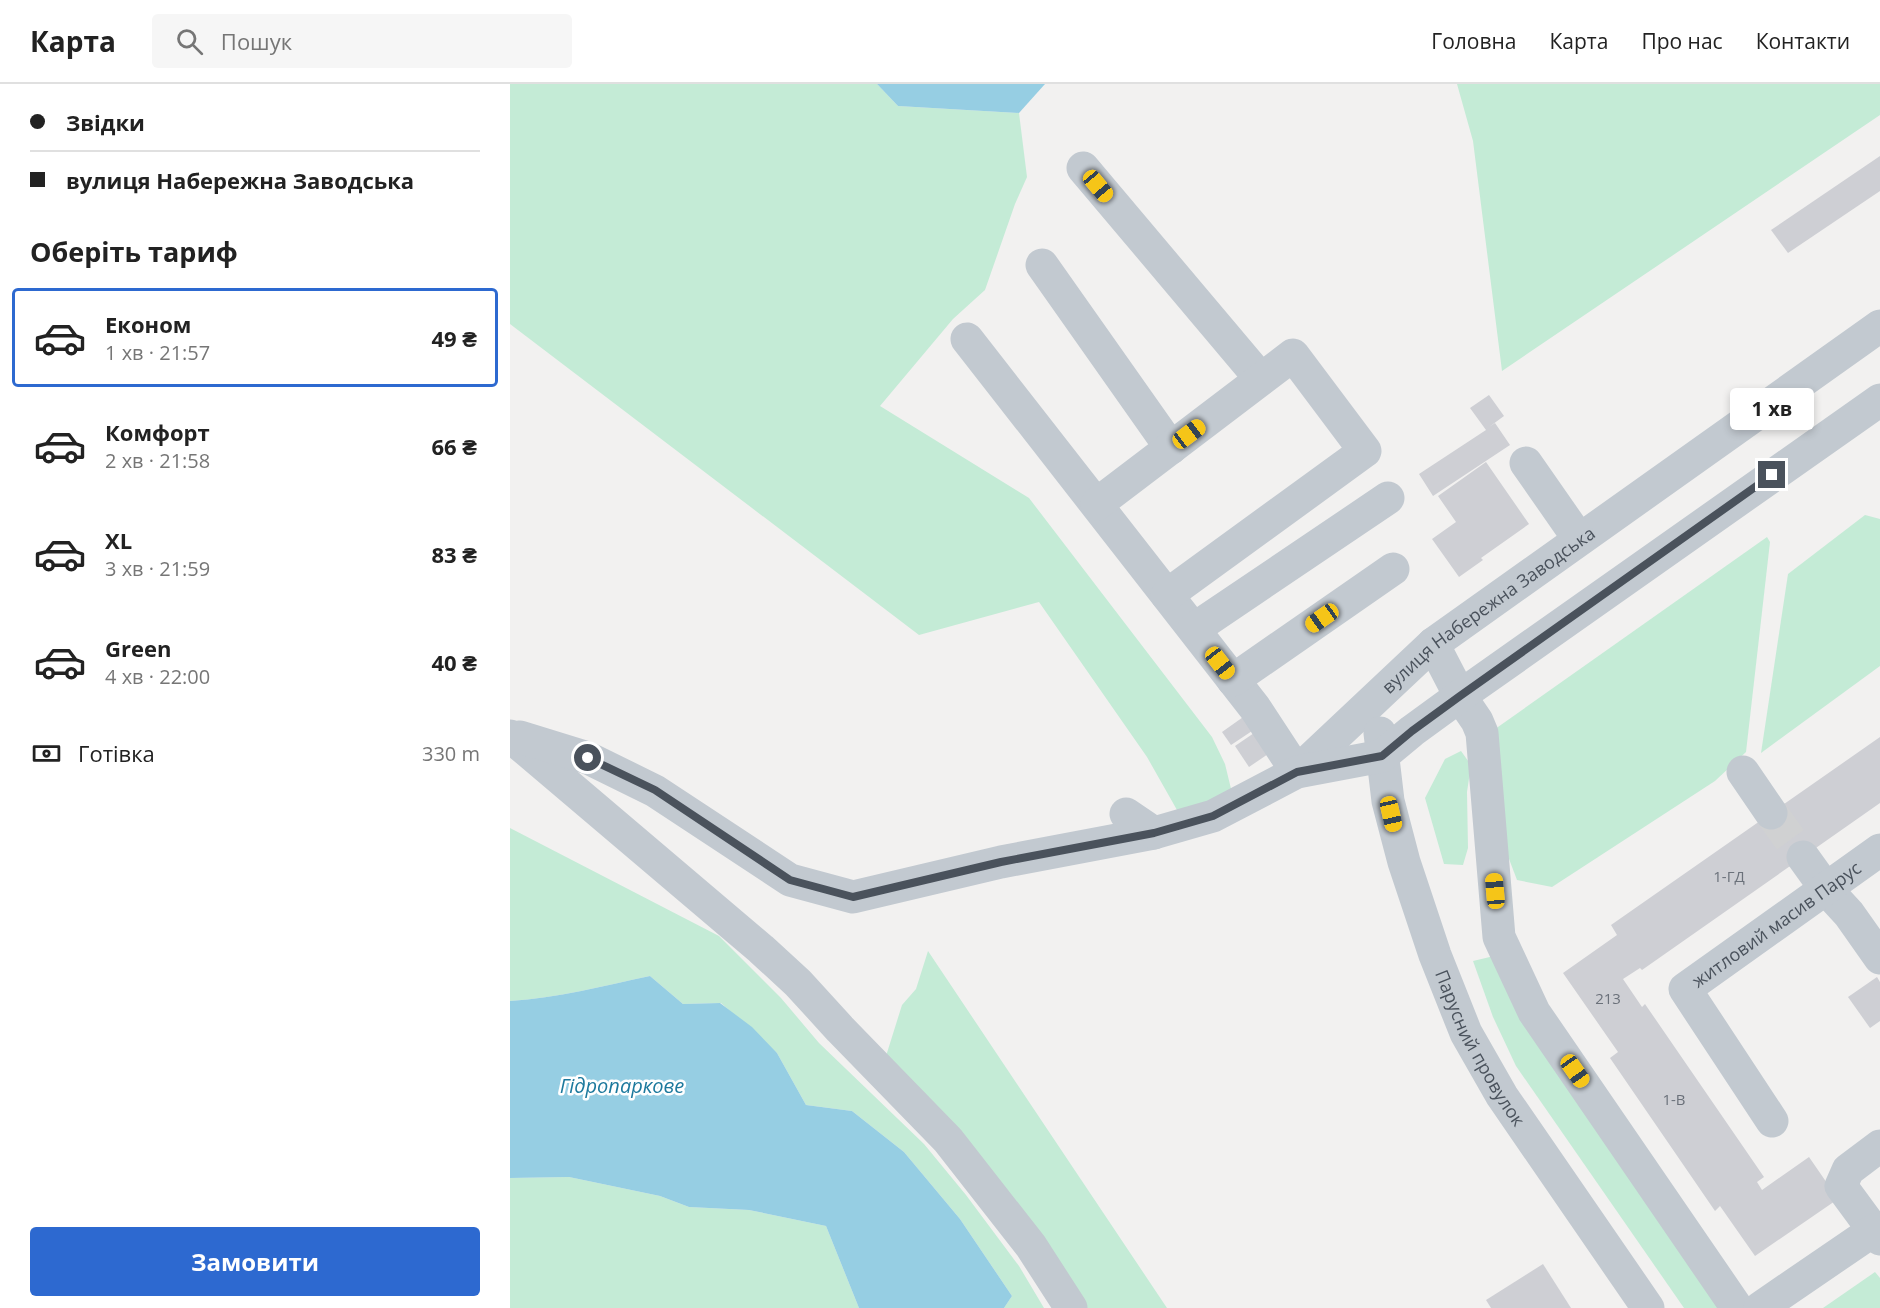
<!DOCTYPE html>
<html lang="uk">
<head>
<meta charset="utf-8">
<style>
  body { margin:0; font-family:"Open Sans",sans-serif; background:#f6f6f6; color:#222; height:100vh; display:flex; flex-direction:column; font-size:22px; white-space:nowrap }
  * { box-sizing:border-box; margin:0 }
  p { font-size:20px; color:#767676 }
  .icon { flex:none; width:33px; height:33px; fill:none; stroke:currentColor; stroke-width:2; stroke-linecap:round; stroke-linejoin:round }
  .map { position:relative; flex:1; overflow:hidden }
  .drawer { display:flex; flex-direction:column; background:#fff; width:510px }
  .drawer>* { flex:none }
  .banner { display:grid; align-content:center; height:132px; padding:0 30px; background:#fff }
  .end { position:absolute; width:27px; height:27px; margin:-14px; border:8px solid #4a525c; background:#fff; box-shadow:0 0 0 3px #fff }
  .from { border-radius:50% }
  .bubble { position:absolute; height:42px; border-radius:6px; background:#fff; box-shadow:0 3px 9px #0003; font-size:20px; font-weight:700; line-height:42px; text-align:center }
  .car { position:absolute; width:18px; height:36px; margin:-18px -9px; border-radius:8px; box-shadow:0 0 4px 2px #0007; background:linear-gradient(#f5c518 24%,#345 0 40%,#f5c518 0 76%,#345 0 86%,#f5c518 0) }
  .banner b { display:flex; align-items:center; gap:21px; height:57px; font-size:22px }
  .banner b+b { border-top:2px solid #e0e0e0 }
  .banner i { width:15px; height:15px; background:#222 }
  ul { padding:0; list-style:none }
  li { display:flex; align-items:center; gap:18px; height:99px; margin:0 12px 9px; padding:0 18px; border:3px solid transparent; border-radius:6px }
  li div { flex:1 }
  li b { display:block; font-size:22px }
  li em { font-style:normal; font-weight:700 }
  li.active { border-color:#2d69d0 }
  li>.icon { width:54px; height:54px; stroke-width:1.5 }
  h2 { padding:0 30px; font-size:27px; line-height:72px }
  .pay { display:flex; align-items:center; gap:15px; height:66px; padding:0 30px; font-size:22px }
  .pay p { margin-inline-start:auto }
  .cta { display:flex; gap:12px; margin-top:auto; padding:12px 30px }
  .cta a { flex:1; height:69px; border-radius:6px; background:#2d69d0; color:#fff; font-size:24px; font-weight:700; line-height:69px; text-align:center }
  header { display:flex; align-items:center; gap:36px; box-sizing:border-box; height:84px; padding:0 30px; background:#fff; border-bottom:2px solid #e0e0e0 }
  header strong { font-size:28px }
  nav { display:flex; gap:33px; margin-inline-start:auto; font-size:21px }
  .search { width:420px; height:54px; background:#f6f6f6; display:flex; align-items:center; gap:15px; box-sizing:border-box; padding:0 21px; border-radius:6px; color:#767676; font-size:22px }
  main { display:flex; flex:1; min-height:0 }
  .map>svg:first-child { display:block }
  .green { fill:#c4ebd6 }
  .water { fill:#96cee3 }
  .building { fill:#cecfd4 }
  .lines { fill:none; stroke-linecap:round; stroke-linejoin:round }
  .minor-tunnel { stroke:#d0d1d2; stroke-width:33; stroke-dasharray:33 16; stroke-linecap:butt }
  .minor { stroke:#c2c9d0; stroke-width:33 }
  .route { stroke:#4a525c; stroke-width:8 }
  .labels { text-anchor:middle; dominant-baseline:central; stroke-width:5; stroke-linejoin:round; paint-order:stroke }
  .number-label { font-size:15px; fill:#6b717a }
  .street-label { font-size:18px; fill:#4a525c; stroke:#fff }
  .water-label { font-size:20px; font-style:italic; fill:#1c799d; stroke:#fff }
</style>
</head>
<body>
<header>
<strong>Карта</strong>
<div class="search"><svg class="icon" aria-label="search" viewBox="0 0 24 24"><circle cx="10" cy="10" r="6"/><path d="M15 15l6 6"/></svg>Пошук</div>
<nav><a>Головна</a><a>Карта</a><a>Про нас</a><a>Контакти</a></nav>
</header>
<main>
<section class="drawer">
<div class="banner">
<b><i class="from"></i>Звідки</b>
<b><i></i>вулиця Набережна Заводська</b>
</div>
<h2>Оберіть тариф</h2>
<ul>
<li class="active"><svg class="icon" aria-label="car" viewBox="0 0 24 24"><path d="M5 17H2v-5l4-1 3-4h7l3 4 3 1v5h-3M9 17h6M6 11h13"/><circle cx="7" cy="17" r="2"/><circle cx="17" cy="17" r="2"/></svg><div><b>Економ</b><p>1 хв · 21:57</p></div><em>49 ₴</em></li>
<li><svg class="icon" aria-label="car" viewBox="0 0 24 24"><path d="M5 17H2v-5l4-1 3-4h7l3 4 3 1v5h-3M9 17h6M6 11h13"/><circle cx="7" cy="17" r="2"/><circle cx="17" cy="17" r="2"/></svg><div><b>Комфорт</b><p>2 хв · 21:58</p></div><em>66 ₴</em></li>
<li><svg class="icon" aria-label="car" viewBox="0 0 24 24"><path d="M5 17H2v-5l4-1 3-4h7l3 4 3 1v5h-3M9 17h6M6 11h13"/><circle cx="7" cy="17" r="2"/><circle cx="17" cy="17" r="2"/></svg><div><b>XL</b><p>3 хв · 21:59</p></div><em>83 ₴</em></li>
<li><svg class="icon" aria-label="car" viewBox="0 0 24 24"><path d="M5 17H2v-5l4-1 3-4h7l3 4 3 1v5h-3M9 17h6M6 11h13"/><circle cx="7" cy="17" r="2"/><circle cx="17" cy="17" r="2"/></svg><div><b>Green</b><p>4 хв · 22:00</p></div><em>40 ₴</em></li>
</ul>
<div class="pay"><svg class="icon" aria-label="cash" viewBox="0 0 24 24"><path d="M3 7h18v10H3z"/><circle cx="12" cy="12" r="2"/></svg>Готівка<p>330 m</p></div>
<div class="cta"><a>Замовити</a></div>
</section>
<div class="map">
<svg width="1370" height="1224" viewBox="0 0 1370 1224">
  <rect width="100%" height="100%" fill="#f2f1f0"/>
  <g class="green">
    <polygon points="0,0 367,0 388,22 509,29 517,93 505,120 475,206 443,235 370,322 519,414 702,653 715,680 723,713 667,726 637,673 529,518 409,551 0,240"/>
    <polygon points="947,0 1370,0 1370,31 992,287 963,57"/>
    <polygon points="1355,431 1370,435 1370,582 1251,669 1278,490"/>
    <polygon points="1257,453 1260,458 1236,668 1205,697 1042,803 1007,796 996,767 978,650"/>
    <polygon points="951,667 961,681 957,708 958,764 953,781 934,780 915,714 935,675"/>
    <path d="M0 744 209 852 271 914 309 959 414 1060 456 1111 509 1182 534 1224H494L502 1212 450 1135 394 1068 342 1027 296 1021 267 969 211 919 173 920 140 892C93 902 47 914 0 917Z"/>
    <polygon points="418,867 657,1224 574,1224 376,972 392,921 406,905"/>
    <polygon points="984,872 1214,1224 1174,1224 1006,982 983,933 963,877"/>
    <polygon points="59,1093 150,1112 179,1123 239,1126 316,1142 349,1224 0,1224 0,1094"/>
    <polygon points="1365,1188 1370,1194 1370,1224 1313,1224"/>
  </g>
  <g class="water">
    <polygon points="367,0 535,0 509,29 388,22"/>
    <path d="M140 892 173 920 210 919 242 943 267 969 296 1021 342 1027 394 1068 450 1135 502 1212 494 1224H349L316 1142 239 1126 179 1123 150 1112 59 1093 0 1094V917C47 914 93 902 140 892Z"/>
  </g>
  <g class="building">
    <polygon points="1370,72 1370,107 1278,169 1261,146"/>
    <polygon points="979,311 994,332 979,343 985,339 1000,361 923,412 909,390 976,346 960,324"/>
    <polygon points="976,378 1019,440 971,474 973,476 949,493 922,455 946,438 928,412"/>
    <polygon points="736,631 745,645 721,661 712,648"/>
    <polygon points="747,647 761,668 739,683 725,662"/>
    <polygon points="1370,653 1370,719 1132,886 1130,884 1113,895 1132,923 1135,920 1254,1093 1247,1098 1252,1106 1299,1073 1328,1115 1245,1172 1210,1122 1205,1127 1100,974 1108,968 1053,889 1107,851 1101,841"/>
    <polygon points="1367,893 1370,898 1370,937 1360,944 1338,913"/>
    <polygon points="1033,1180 1061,1224 981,1224 976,1216"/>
  </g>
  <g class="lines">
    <polyline class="minor-tunnel" points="1261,729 1293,773"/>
    <g class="minor">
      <polyline points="573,84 751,295"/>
      <polyline points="532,181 661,364"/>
      <path id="s1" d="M457 255 745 624 787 688 923 560 1370 242"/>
      <polyline points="1016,379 1069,455"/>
      <polyline points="587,420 783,271 855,367 657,511"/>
      <polyline points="684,545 878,414"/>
      <polyline points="923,560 950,612 967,637 972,649 989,853 1024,928 1227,1224"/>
      <polyline points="723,596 883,485"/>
      <path id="s2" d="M870 649 878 717 894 778 925 871 956 949 992 1012 1138 1224"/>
      <polyline points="0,652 251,865 288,899 330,945 438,1056 521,1162 561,1224"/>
      <polyline points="10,653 78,674 145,707 280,796 343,813 491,778 644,749"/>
      <polyline points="1233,688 1261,729"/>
      <polyline points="616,730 644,749 703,732 787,688 872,672 902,647 950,612 1370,316"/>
      <polyline points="1293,773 1316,805 1339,830 1370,874"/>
      <path id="s3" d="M1262 1037 1175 905 1370 766"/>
      <polyline points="1370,1062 1338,1086 1331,1102 1370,1155"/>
      <polyline points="1250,1224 1364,1146"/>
    </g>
  </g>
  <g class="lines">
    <polyline class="route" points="78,674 145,706 280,796 343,813 491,778 644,749 703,732 787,688 872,672 902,647 950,612 1262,391"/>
  </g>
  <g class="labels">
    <g class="number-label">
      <text x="1219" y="792">1-ГД</text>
      <text x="1098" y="914">213</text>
      <text x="1164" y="1015">1-В</text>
    </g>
    <g class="street-label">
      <text stroke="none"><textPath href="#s1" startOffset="796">вулиця Набережна Заводська</textPath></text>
      <text stroke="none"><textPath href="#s3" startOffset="270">житловий масив Парус</textPath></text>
      <text stroke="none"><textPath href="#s2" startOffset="333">Парусний провулок</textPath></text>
    </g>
    <g class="water-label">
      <text x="112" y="1001">Гідропаркове</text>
    </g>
  </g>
</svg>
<i class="end from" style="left:78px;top:674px"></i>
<i class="end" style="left:1262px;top:391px"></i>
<div class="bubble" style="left:1220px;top:304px;width:84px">1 хв</div>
<i class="car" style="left:588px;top:102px;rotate:140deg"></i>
<i class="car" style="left:679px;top:350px;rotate:53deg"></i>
<i class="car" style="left:812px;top:534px;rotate:235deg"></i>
<i class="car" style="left:710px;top:579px;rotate:142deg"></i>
<i class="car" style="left:881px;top:730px;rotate:167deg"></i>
<i class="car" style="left:985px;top:807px;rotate:355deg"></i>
<i class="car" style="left:1065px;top:987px;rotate:145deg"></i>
</div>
</main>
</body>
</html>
